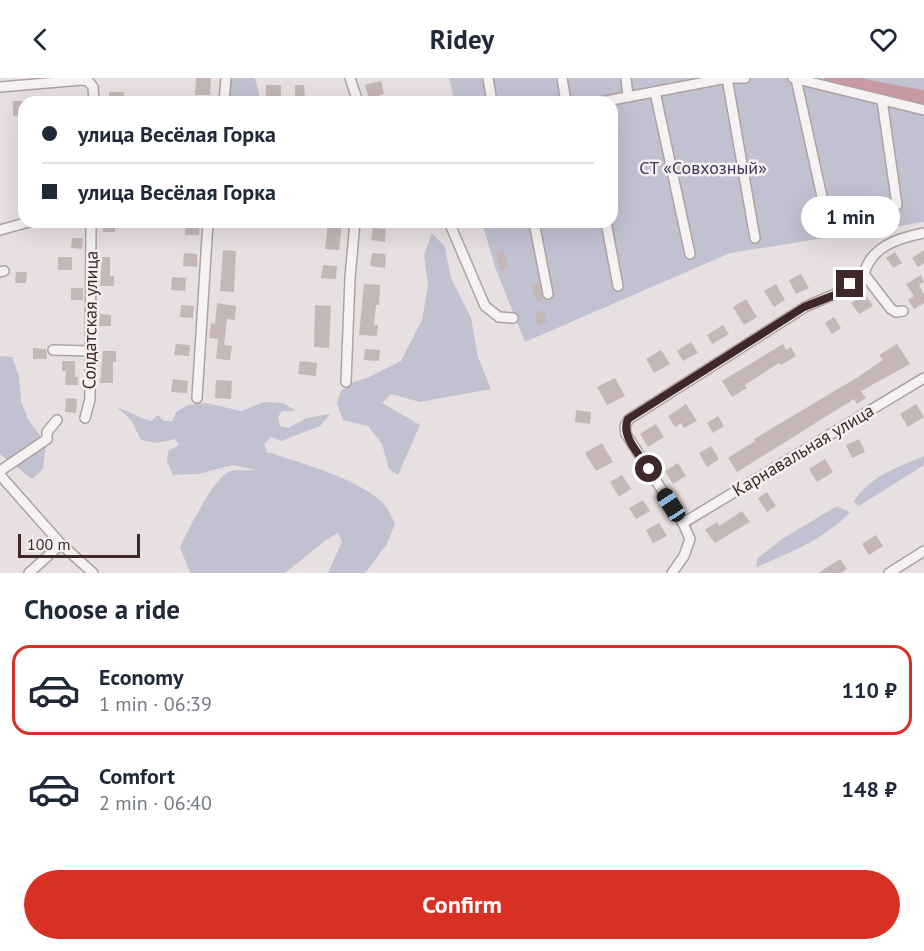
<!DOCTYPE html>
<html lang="en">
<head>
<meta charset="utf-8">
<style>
  body { margin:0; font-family:"PT Sans",sans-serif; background:#f2f2f3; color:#1f2937; height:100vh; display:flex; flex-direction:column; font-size:22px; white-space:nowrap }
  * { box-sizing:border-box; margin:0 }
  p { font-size:20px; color:#747a83 }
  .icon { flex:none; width:33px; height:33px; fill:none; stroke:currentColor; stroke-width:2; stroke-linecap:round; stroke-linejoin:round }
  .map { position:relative; height:495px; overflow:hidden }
  .sheet { display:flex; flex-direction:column; background:#fff; flex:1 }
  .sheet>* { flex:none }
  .top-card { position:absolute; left:18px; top:18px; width:600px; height:132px; border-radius:18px; box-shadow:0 6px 24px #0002; display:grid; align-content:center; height:132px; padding:0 24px; background:#fff }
  .scale { position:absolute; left:18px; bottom:15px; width:122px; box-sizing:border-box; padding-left:6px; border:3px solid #3f282a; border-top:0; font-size:16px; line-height:21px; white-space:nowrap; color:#3f282a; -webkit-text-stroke:4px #f6eff0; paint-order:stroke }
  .end { position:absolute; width:27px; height:27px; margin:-14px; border:8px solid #3f282a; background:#fff; box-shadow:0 0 0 3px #fff }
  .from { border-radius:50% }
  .bubble { position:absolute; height:42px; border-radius:21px; background:#fff; box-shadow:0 6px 24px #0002; font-size:20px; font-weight:700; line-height:42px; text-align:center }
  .car { position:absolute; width:18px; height:36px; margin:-18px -9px; border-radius:8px; box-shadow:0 0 4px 2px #0007; background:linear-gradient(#222 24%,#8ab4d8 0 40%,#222 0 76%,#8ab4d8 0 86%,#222 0) }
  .top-card b { display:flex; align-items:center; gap:21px; height:57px; font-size:22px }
  .top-card b+b { border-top:2px solid #e0e1e3 }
  .top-card i { width:15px; height:15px; background:#1f2937 }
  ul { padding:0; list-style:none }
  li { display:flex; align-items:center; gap:18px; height:90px; margin:0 12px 9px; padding:0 12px; border:3px solid transparent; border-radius:18px }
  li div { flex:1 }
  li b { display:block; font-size:22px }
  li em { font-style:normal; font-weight:700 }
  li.active { border-color:#d93025 }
  li>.icon { width:54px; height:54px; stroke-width:1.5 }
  h2 { padding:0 24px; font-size:27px; line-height:72px }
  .action { display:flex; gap:12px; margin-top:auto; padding:12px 24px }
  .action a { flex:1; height:69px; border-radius:36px; background:#d93025; color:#fff; font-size:24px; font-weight:700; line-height:69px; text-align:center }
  header { display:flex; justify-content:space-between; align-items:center; height:78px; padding:0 24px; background:#fff; font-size:27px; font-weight:700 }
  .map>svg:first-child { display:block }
  .green { fill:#c2c1d2 }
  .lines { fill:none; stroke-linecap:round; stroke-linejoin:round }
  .river { stroke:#c89ba3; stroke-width:15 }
  .building { fill:#c5b7b8 }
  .minor-casing { stroke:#afa1a2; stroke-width:12 }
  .minor { stroke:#f7f2f2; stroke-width:9 }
  .route { stroke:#3f282a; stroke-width:8 }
  .labels { text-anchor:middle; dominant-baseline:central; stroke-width:5; stroke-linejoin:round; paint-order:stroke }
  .park-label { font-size:18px; fill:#3a365b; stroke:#f6eff0 }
  .street-label { font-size:18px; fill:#3f282a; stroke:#f6eff0 }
</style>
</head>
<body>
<header><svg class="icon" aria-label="back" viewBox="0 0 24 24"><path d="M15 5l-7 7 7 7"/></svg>Ridey<svg class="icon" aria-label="heart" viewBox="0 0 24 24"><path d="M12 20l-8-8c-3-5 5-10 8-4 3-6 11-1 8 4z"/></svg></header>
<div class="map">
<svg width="924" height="495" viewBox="0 0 924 495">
  <rect width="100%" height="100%" fill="#e8dfe0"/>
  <g class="green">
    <polygon points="229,0 255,0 259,15 258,24 227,24"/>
    <polygon points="449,0 924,0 924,144 730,175 525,264 495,189 482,144 612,144 612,24 455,24"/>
    <polygon points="432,155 445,169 451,200 471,240 478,279 491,311 420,324 391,316 382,325 420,347 398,397 389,391 382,366 368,348 343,342 337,325 341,313 354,304 367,300 401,283 422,242 428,208 424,177"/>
    <polygon points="0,278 12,279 19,298 21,323 28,341 46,366 43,391 32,401 0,376"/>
    <path d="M264 324 283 325 296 333H282L278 339 280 348 288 350 307 340 330 336 320 348 281 363 271 359 264 366 267 374C301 385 358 400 384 426 389 431 392 440 395 446L387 466 365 495H328L342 464 338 455 326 462 285 495H190L180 469C189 451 212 403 228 394 235 391 249 393 256 392L233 387 198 396 173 397 167 384 168 373 179 367 175 361 157 365 141 362 131 342 117 329C129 333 139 340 151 343L158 337 164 343H172L176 334 188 327 206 325 241 333Z"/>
    <path d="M924 378V387L859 428 854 424C866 400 901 388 924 378Z"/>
    <path d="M837 428 850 434C825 461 790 475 756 489L758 480 782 461Z"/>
  </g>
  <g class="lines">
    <polyline class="river" points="831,0 875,11 924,20"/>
  </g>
  <g class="building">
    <polygon points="196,0 211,0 210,17 195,17"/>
    <polygon points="381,3 384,16 369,21 365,7"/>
    <rect x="266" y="7" width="15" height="15"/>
    <polygon points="295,7 304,7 305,21 295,21"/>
    <rect x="109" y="14" width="15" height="10"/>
    <polygon points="13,23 24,23 24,37 13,38"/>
    <rect x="103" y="144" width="12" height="10"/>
    <polygon points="328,144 342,144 339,172 325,171"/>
    <polygon points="186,146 200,146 199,157 185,157"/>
    <polygon points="373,150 386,151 385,164 371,162"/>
    <polygon points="72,160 83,160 82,171 71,170"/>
    <polygon points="223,172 236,173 234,214 220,213"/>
    <polygon points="504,172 508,190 500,193 496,174"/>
    <polygon points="924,172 924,185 918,189 912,180"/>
    <polygon points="895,174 902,185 893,190 886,180"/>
    <polygon points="184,175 197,176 197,189 183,188"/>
    <polygon points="372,175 386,176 385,190 370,188"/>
    <rect x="58" y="179" width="14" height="13"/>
    <polygon points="102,179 110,179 110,198 114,198 114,208 100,208"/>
    <polygon points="323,187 337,188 336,201 321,200"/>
    <polygon points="16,194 27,194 26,205 15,205"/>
    <polygon points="801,196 809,210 796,216 789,202"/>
    <polygon points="921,197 924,204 919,207 924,216 924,225 914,231 908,222 914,218 906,206"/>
    <polygon points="172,199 186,200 185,213 171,212"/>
    <polygon points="539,204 542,223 536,224 531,206"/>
    <polygon points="364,206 380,207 379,227 376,227 374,247 378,247 377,258 359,257"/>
    <polygon points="776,206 785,222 774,229 764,213"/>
    <rect x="71" y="210" width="12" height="12"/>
    <polygon points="865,216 873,228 859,236 851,225"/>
    <polygon points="746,221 757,239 744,247 733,229"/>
    <polygon points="217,225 236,228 235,242 227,241 224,267 232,268 230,282 216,281 218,261 209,260 211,245 215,246"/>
    <polygon points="181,227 194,228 193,240 180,239"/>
    <polygon points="315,227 331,228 329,270 314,269"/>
    <polygon points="544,232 547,244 538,247 535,235"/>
    <polygon points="100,236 111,237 111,248 99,248"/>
    <polygon points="834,239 841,250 832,256 825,245"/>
    <polygon points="723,247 729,256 712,266 707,257"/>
    <polygon points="691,264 698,275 683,283 677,273"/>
    <polygon points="176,266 190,267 189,278 174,277"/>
    <polygon points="783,266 786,272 791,269 796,278 781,287 779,285 745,307 747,310 732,319 722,303"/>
    <polygon points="897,266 910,286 861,313 866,320 857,326 854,321 846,326 737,394 728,380 755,363 754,361 858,299 883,282 879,277"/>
    <polygon points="33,270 46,271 47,281 33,281"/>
    <polygon points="365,271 380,272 379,283 364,282"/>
    <polygon points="661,272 670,286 654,295 646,281"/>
    <polygon points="103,273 116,273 116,284 113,284 113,305 100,305"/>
    <polygon points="62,283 75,283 75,299 78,299 78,307 65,307 66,293 62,293"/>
    <polygon points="300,283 317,285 316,298 298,296"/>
    <polygon points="615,300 625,318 607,327 597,309"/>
    <polygon points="173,301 188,303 187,315 171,314"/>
    <polygon points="216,302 232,303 231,321 215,320"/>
    <polygon points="66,320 77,321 76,335 65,334"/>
    <polygon points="686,326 697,343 684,350 681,345 675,349 668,338"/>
    <polygon points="916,326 924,339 908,349 900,336"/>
    <polygon points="576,332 591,334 590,346 575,344"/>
    <polygon points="718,338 724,348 713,355 707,345"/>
    <polygon points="656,346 664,359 648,369 640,356"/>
    <polygon points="859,361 865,374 852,380 846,367"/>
    <polygon points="602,365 613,384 596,393 585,375"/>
    <polygon points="711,368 719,381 707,389 699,375"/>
    <polygon points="825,381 833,394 817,404 809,391"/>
    <polygon points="678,385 686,398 673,406 665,393"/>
    <polygon points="622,397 631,411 619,419 610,404"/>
    <polygon points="767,414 776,428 767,434 758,420"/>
    <polygon points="643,422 650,433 636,441 629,430"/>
    <polygon points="742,433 750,444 715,465 705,452 717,444 719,448"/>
    <polygon points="659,445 667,458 653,465 646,452"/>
    <polygon points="876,457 883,468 869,477 862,466"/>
    <polygon points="840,481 847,491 841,495 818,495"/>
  </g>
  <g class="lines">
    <g class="minor-casing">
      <g id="minor">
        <polyline points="350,0 358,24"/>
        <polyline points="488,0 492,24"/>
        <polyline points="562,0 566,24"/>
        <polyline points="626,0 628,19"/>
        <polyline points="727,0 755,160"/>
        <polyline points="793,0 924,32"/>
        <polyline points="796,1 826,137"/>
        <polyline points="0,9 82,2 88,3 93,9 94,24"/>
        <polyline points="655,14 690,176"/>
        <polyline points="882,22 897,127"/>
        <polyline points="224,24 226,0"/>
        <polyline points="601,24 727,0 745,0"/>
        <polyline points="449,144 485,228 499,239 513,240"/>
        <polyline points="534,144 548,216"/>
        <polyline points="606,144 618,208"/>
        <polyline points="0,152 29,144"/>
        <polyline points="0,194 4,193"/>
        <path d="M864 196C871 168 899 160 924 155"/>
        <polyline points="864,196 891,231 896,234 903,233"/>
        <polyline points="53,272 90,273"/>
        <polyline points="346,304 350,200 355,144"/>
        <polyline points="197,320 208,144"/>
        <polyline points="85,340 90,321 91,144"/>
        <polyline points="0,393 47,361 47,354 57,342"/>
        <polyline points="0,397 61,466 93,495"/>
        <polyline points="683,445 924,300"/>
        <polyline points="29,495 61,466"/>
        <polyline points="672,495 684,478 690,461 683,445 626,356 625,348 629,341 805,229 837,215 864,196"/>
        <polyline points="889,495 924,473"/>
      </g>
    </g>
    <use href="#minor" class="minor"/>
  </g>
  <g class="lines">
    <path class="route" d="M649 391C640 377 620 358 628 341L804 229 837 216 850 206"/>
  </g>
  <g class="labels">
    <g class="park-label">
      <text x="703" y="89">СТ «Совхозный»</text>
    </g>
    <g class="street-label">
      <text transform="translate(90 242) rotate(-89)">Солдатская улица</text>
      <text transform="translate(803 372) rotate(-31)">Карнавальная улица</text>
    </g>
  </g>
</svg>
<div class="scale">100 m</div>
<i class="end from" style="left:649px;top:391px"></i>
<i class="end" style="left:850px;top:206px"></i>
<div class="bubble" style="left:801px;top:118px;width:99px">1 min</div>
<i class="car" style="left:671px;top:427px;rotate:327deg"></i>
<div class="top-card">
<b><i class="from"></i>улица Весёлая Горка</b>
<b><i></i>улица Весёлая Горка</b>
</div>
</div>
<section class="sheet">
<h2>Choose a ride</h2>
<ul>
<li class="active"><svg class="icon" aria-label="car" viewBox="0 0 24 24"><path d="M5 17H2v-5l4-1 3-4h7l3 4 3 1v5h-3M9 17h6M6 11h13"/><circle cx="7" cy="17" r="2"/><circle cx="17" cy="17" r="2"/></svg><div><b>Economy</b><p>1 min · 06:39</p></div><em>110 ₽</em></li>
<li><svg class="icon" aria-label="car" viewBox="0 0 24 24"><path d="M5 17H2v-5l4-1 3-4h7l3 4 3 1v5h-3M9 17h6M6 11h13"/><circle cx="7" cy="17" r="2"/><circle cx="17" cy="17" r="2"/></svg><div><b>Comfort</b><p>2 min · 06:40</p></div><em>148 ₽</em></li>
</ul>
<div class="action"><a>Confirm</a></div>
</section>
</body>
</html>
